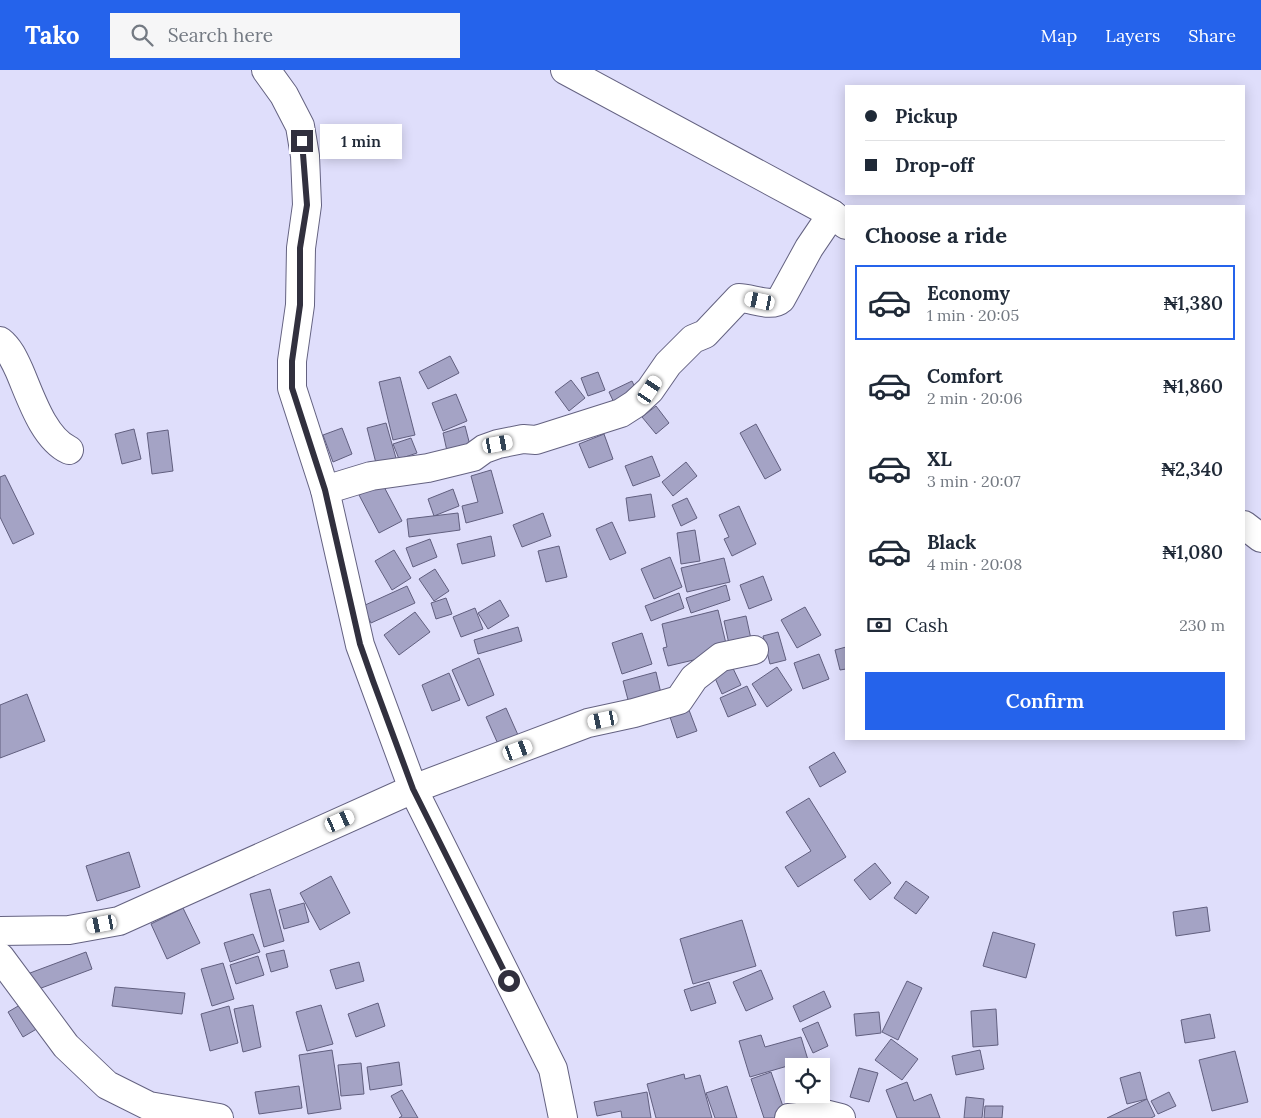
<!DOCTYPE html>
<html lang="en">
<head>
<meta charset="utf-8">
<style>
  body { margin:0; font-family:Lora,serif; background:#f6f6f7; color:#1f2937; height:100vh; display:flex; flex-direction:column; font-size:19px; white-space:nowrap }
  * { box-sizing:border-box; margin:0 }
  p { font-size:16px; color:#747a83 }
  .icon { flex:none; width:28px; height:28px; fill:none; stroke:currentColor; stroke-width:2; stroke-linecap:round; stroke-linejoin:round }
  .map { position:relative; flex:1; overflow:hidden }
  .sheet { position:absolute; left:845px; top:135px; width:400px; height:535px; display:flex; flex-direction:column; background:#fff; border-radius:0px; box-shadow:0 2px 12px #0003 }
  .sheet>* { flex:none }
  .top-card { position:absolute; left:845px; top:15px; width:400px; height:110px; border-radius:0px; box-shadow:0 2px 12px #0003; display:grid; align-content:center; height:110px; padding:0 20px; background:#fff }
  .tools { position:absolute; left:785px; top:988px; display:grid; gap:10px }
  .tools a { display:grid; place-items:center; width:45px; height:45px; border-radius:0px; background:#fff; box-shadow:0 2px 12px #0003; font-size:25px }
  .end { position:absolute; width:22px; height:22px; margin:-11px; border:6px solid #31303e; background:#fff; box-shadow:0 0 0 2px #fff }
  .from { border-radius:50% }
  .bubble { position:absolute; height:35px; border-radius:0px; background:#fff; box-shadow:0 2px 12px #0003; font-size:16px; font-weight:600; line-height:35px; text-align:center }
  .car { position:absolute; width:15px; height:30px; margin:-15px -8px; border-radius:6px; box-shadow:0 0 4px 1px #0007; background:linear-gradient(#fff 24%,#345 0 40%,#fff 0 76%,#345 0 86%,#fff 0) }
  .top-card b { display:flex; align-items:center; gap:18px; height:48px; font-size:19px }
  .top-card b+b { border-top:1px solid #e0e1e3 }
  .top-card i { width:12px; height:12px; background:#1f2937 }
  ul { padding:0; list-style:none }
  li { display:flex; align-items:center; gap:15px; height:75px; margin:0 10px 8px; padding:0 10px; border:2px solid transparent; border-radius:0px }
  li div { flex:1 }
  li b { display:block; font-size:19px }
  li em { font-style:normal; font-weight:600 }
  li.selected { border-color:#2563eb }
  li>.icon { width:45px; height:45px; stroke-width:1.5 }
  h2 { padding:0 20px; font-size:22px; line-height:60px }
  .pay { display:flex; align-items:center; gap:12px; height:55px; padding:0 20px; font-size:19px }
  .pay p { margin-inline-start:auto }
  .action { display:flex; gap:10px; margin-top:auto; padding:10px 20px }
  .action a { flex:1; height:58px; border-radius:0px; background:#2563eb; color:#fff; font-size:20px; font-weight:600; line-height:58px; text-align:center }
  header { display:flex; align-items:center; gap:30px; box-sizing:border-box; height:70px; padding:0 25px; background:#2563eb; color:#fff }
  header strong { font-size:24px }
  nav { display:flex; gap:28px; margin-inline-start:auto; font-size:18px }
  .search { width:350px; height:45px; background:#f6f6f7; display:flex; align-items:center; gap:12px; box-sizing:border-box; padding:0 18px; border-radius:0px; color:#747a83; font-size:19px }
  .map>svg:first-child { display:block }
  .building { fill:#a4a3c5; stroke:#615f7f }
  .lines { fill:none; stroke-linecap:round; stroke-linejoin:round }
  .street-casing { stroke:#646281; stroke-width:30 }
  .street { stroke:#fff; stroke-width:28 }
  .route { stroke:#31303e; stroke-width:6 }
</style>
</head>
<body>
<header>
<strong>Tako</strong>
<div class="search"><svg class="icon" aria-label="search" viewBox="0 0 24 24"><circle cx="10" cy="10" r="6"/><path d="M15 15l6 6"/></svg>Search here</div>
<nav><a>Map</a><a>Layers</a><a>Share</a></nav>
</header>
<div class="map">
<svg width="1261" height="1048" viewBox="0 0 1261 1048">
  <rect width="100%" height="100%" fill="#dfdefb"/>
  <g class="building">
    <polygon points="450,286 459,303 428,319 419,302"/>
    <polygon points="598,302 605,320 588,326 581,308"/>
    <polygon points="400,307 415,365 393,370 379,312"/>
    <polygon points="571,310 585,328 569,341 555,322"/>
    <polygon points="632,311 639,326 616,337 609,322"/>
    <polygon points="456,324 467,351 443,361 432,333"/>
    <polygon points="656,336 669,353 656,364 642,347"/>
    <polygon points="386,353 398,395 378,401 367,358"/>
    <polygon points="756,354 781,400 765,409 740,363"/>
    <polygon points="465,356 472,383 449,390 443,363"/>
    <polygon points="342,358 352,384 333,392 323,365"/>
    <polygon points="134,359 141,389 122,394 115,364"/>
    <polygon points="168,360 173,401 152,404 147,363"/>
    <polygon points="604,364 613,389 589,398 579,374"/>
    <polygon points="411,368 417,383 399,389 393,374"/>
    <polygon points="652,386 660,406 633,416 625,396"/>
    <polygon points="686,392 697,406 673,426 662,412"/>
    <polygon points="491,400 503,443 466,453 462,436 478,432 471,406"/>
    <polygon points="5,405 34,464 13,474 0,447 0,407"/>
    <polygon points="382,413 402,451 379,463 359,425"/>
    <polygon points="453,419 459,436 434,446 428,429"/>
    <polygon points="651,424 655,447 629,451 626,428"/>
    <polygon points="687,428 697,448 681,456 672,435"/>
    <polygon points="739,436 756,474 732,486 724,469 729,467 719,445"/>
    <polygon points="458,443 460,460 409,467 407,449"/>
    <polygon points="543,443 551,466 522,477 513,455"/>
    <polygon points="612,452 626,483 610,490 596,459"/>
    <polygon points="695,460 700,491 681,494 677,463"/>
    <polygon points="491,466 495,486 462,494 457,474"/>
    <polygon points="430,469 437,487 413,497 406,478"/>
    <polygon points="559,476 567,507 546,512 538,481"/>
    <polygon points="394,480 411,508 392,520 375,491"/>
    <polygon points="670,487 682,517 654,529 641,499"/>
    <polygon points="724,488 730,512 687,522 681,498"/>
    <polygon points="435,499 449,521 434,531 419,509"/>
    <polygon points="763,506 772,530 749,539 740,515"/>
    <polygon points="726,515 730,530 691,543 686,528"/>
    <polygon points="407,516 415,533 371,553 363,536"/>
    <polygon points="679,523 684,538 651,551 645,536"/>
    <polygon points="446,528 452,544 436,549 431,533"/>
    <polygon points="500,530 509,546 488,559 478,543"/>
    <polygon points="805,537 821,565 797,578 781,550"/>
    <polygon points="475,538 483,559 461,567 453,547"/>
    <polygon points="718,540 728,582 668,596 663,578 667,577 662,554"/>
    <polygon points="415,542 430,562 399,585 384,565"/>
    <polygon points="746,546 751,569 729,574 724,551"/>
    <polygon points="518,557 522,571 478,584 474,570"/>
    <polygon points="778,562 786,590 770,594 763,566"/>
    <polygon points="642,563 652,594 622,604 612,573"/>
    <polygon points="846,577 846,599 840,600 835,580"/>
    <polygon points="819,584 829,609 803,619 794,593"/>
    <polygon points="479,588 494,625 468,636 452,600"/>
    <polygon points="729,590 741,615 722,624 711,599"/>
    <polygon points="777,597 792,620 767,637 752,614"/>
    <polygon points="656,602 663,632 631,641 623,611"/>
    <polygon points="449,603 460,630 432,641 422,615"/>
    <polygon points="747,616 756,635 728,647 720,628"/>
    <polygon points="27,624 45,671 0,688 0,635"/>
    <polygon points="506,638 518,665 498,674 486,647"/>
    <polygon points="689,640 697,661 677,668 670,647"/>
    <polygon points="834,682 846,702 820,717 809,697"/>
    <polygon points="809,728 846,787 798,817 785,797 811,781 786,742"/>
    <polygon points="129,782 140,817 97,831 86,796"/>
    <polygon points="875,793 891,813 870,830 854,810"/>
    <polygon points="331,806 350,843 320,860 300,823"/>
    <polygon points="906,811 929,827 916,844 894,828"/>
    <polygon points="270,819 284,871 264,877 250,824"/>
    <polygon points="304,833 309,852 284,859 279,840"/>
    <polygon points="1207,837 1210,861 1176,866 1173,842"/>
    <polygon points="183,838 200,873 167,889 151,854"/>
    <polygon points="742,850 756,896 693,914 680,869"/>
    <polygon points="993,862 1035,874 1026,908 983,896"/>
    <polygon points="253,864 260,882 230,892 224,873"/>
    <polygon points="284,880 288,897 271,902 266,884"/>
    <polygon points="86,882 92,899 36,920 30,903"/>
    <polygon points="258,886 264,905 236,914 230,895"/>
    <polygon points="359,892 364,911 336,919 330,900"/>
    <polygon points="223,893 234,929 212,936 201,899"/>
    <polygon points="761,900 773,929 746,941 733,912"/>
    <polygon points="907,911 922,918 898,970 882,962"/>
    <polygon points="709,912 716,933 691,941 684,920"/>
    <polygon points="115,917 185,923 182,944 112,936"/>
    <polygon points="824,921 831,937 800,952 793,936"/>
    <polygon points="25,932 40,957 23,967 8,942"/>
    <polygon points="378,933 385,956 356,967 348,944"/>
    <polygon points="253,935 261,977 243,982 234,939"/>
    <polygon points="321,935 333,974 307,981 296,942"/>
    <polygon points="229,936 238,973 210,981 201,944"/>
    <polygon points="996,939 998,975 973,977 971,941"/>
    <polygon points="879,942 881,963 856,966 854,944"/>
    <polygon points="1210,944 1215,968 1185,973 1181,950"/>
    <polygon points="818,952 828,976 813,983 802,959"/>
    <polygon points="761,965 765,977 801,967 808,990 750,1007 739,971"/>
    <polygon points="891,969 918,989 902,1010 875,990"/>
    <polygon points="332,980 341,1039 308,1044 299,985"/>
    <polygon points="980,980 984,999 956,1005 952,986"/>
    <polygon points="1235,981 1248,1032 1212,1041 1199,990"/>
    <polygon points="399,992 402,1015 370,1020 367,997"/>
    <polygon points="361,993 364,1024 341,1026 338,995"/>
    <polygon points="859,998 878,1003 869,1032 850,1027"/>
    <polygon points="771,1002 786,1045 777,1048 764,1048 751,1009"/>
    <polygon points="1140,1002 1147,1029 1127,1034 1120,1008"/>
    <polygon points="684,1004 685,1009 700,1005 712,1048 656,1048 647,1014"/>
    <polygon points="907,1012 914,1031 931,1024 940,1048 897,1048 886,1020"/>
    <polygon points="299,1016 302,1038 259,1044 255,1022"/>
    <polygon points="727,1016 737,1048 715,1048 706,1023"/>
    <polygon points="402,1020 418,1048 399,1048 402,1046 391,1026"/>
    <polygon points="647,1022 651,1048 622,1048 621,1041 597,1046 594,1032"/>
    <polygon points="1169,1022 1176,1036 1158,1044 1151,1031"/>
    <polygon points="966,1027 984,1029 982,1048 964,1048"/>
    <polygon points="1147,1029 1155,1046 1151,1048 1107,1048"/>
    <polygon points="985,1036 1003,1036 1002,1048 984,1048"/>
  </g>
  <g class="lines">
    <g class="street-casing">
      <g id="street">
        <polyline points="266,0 284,25 300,56 305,86 307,135 301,178 300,235 292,291 292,318 325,420 360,575 413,719 553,999 563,1048"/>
        <polyline points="565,0 832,144 846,155"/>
        <path d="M0 271C9 278 14 289 19 300 30 325 43 368 69 380"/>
        <path d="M325 420 371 406 428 398 473 387 484 379 498 374 523 369 536 370 621 343 635 334 650 320 668 294 693 269 705 264 739 228C752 228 771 238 781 229L809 178 832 144"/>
        <polyline points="1244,455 1261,468"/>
        <polyline points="0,861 69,860 119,851 413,719 588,653 634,643 679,630 694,608 721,587 754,580"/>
        <polyline points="0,887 66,976 107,1015 149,1036 219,1048"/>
        <polyline points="789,1048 825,1044 841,1048"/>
      </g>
    </g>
    <use href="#street" class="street"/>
  </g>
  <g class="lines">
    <polyline class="route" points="302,71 307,135 300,178 300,235 292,291 292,318 325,420 360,574 373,611 413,719 509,911"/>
  </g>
</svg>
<div class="tools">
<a><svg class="icon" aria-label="locate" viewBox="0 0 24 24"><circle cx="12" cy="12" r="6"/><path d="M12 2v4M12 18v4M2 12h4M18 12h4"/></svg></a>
</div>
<i class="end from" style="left:509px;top:911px"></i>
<i class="end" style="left:302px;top:71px"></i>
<div class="bubble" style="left:320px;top:54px;width:82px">1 min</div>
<i class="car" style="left:760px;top:231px;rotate:282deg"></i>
<i class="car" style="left:650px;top:320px;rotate:34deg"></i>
<i class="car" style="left:498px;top:374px;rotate:80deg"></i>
<i class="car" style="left:603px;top:650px;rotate:258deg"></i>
<i class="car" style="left:518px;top:680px;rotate:70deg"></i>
<i class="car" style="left:340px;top:751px;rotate:66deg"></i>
<i class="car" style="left:102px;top:854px;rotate:259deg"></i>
<div class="top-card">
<b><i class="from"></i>Pickup</b>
<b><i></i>Drop-off</b>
</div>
<section class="sheet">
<h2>Choose a ride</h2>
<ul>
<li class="selected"><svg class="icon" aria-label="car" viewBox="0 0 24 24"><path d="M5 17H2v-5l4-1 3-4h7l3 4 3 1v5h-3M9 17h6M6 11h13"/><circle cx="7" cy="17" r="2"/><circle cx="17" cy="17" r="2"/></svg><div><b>Economy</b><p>1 min · 20:05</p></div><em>₦1,380</em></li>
<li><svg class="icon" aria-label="car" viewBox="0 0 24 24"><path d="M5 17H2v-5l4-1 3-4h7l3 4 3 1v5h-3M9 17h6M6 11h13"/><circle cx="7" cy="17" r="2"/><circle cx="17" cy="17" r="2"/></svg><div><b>Comfort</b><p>2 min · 20:06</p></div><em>₦1,860</em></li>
<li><svg class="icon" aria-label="car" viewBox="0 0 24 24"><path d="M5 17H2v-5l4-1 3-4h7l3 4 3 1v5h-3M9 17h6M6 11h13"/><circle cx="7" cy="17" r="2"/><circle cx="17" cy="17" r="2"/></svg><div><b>XL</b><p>3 min · 20:07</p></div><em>₦2,340</em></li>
<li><svg class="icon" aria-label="car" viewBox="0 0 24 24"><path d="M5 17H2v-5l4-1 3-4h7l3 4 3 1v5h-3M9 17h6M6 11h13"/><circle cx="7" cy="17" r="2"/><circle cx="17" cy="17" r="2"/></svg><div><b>Black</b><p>4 min · 20:08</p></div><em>₦1,080</em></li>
</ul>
<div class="pay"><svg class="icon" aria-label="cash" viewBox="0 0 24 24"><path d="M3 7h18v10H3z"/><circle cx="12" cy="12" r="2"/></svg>Cash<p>230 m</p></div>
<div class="action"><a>Confirm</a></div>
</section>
</div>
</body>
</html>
